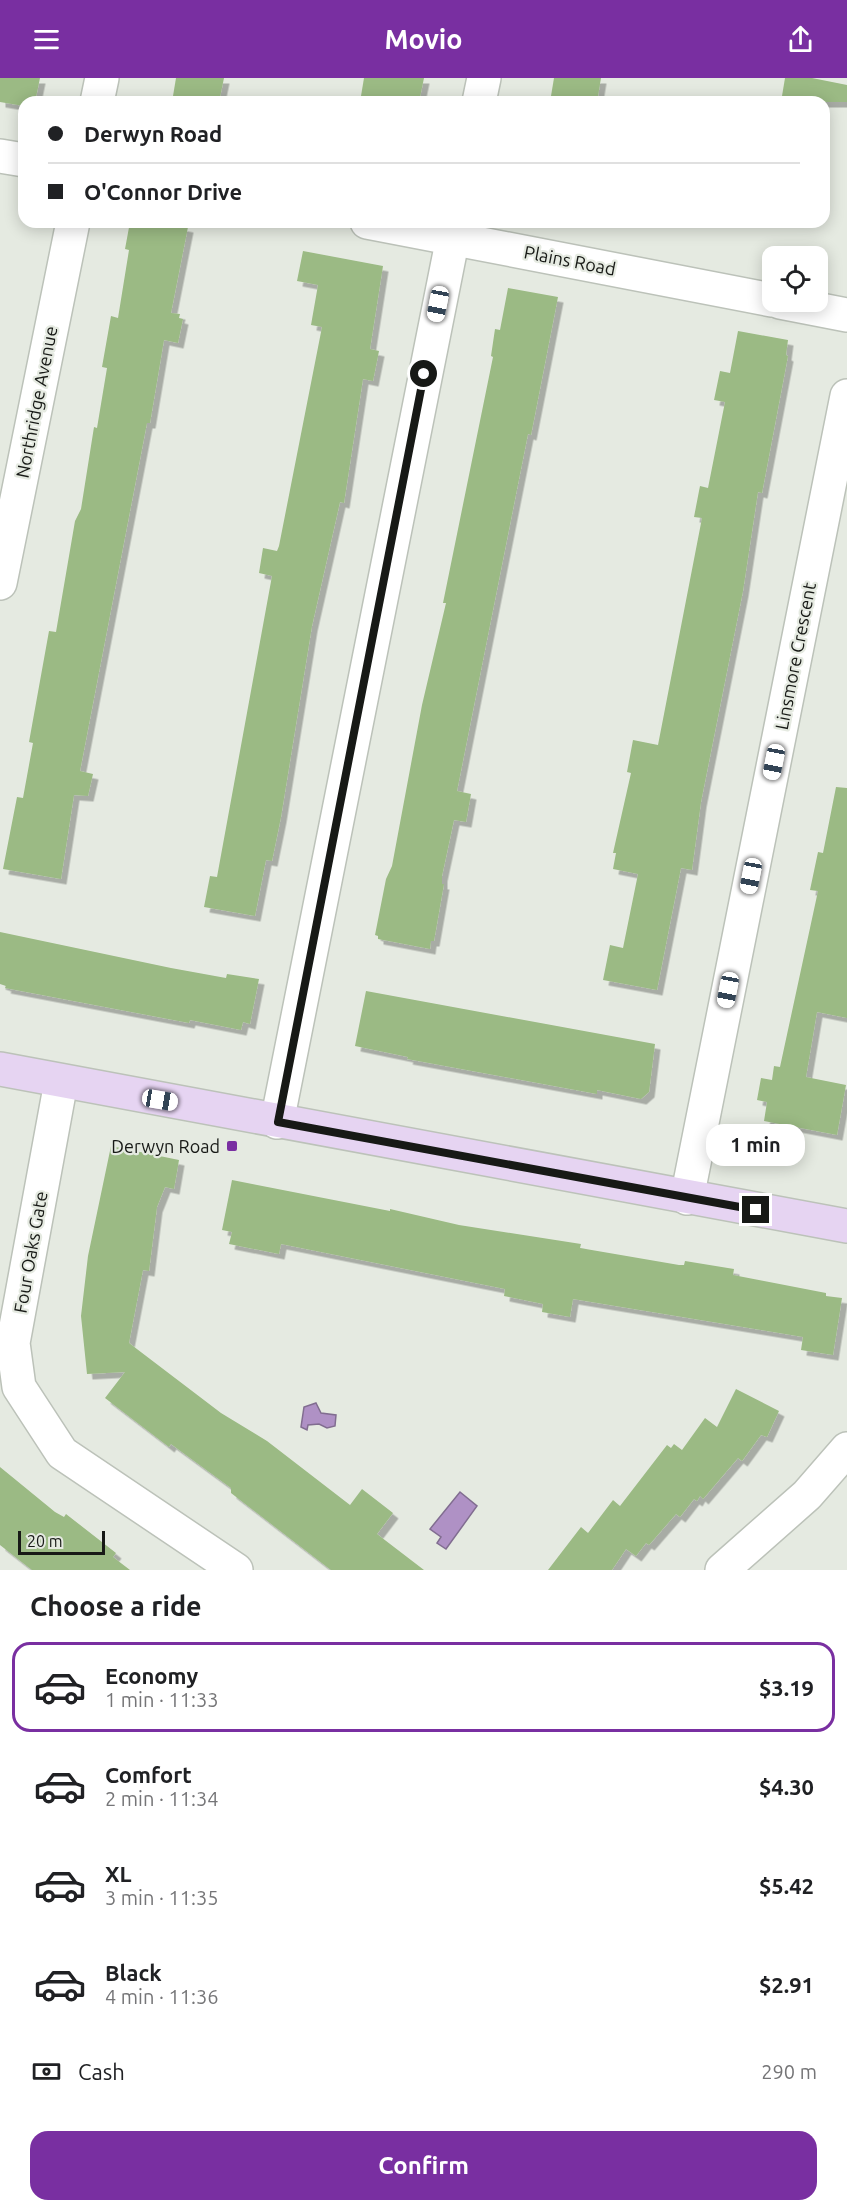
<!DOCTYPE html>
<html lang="en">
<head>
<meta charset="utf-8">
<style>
  body { margin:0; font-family:Ubuntu,sans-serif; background:#f6f6f6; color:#202124; height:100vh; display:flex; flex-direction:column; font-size:22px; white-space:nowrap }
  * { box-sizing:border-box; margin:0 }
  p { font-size:20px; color:#757577 }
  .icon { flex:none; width:33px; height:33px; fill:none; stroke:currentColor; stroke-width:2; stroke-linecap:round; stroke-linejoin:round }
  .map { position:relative; height:1492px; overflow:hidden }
  .sheet { display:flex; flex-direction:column; background:#fff; flex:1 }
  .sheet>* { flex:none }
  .guide { position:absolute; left:18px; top:18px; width:812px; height:132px; border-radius:18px; box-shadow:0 3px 15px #0003; display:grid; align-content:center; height:132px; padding:0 30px; background:#fff }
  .controls { position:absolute; left:762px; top:168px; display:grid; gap:12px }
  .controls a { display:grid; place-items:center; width:66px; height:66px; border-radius:12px; background:#fff; box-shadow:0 3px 15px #0003; font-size:30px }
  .scale { position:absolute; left:18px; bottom:15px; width:87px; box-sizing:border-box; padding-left:6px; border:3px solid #171916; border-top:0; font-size:16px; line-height:21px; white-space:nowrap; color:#171916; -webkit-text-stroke:4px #e5eae1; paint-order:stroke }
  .end { position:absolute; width:27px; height:27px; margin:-14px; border:8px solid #171916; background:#fff; box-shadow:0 0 0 3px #fff }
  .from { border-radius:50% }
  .bubble { position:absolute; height:42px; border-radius:18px; background:#fff; box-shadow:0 3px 15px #0003; font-size:20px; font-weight:600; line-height:42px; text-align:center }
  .car { position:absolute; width:18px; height:36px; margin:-18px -9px; border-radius:8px; box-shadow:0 0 4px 2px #0007; background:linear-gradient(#fff 24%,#345 0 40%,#fff 0 76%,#345 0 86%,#fff 0) }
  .guide b { display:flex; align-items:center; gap:21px; height:57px; font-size:22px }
  .guide b+b { border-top:2px solid #e0e0e0 }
  .guide i { width:15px; height:15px; background:#202124 }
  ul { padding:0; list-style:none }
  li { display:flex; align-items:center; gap:18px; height:90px; margin:0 12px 9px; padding:0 18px; border:3px solid transparent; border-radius:18px }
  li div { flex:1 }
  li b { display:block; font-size:22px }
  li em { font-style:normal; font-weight:600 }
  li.current { border-color:#792fa1 }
  li>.icon { width:54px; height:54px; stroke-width:1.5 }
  h2 { padding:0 30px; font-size:27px; line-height:72px }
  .pay { display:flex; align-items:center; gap:15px; height:66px; padding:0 30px; font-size:22px }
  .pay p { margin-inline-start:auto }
  .primary-button { display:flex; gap:12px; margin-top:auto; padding:12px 30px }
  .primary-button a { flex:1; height:69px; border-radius:18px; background:#792fa1; color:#fff; font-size:24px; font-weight:600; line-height:69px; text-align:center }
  header { display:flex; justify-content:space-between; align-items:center; height:78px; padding:0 30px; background:#792fa1; color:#fff; font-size:27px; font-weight:600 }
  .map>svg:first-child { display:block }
  .water { fill:#af91c5; stroke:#816d90; stroke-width:1.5 }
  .building { fill:#9bba84; filter:url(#shadow) }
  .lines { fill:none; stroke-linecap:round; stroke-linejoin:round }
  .minor-casing { stroke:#bcc2b9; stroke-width:36 }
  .secondary-casing { stroke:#bcc2b9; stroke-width:36 }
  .minor { stroke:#fff; stroke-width:33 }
  .secondary { stroke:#e6d4f2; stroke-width:33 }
  .route { stroke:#171916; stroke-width:8 }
  .poi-dot { fill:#792fa1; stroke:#e5eae1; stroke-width:2 }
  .labels { text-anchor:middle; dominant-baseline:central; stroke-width:4.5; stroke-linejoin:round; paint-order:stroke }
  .street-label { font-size:18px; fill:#171916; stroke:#e5eae1 }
  .poi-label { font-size:18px; fill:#171916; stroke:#e5eae1; text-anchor:end }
</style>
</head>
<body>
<header><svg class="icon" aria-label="menu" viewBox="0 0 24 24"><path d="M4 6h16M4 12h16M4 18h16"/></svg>Movio<svg class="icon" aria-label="share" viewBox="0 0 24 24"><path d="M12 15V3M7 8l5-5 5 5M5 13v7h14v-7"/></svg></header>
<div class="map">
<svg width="847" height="1492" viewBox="0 0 847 1492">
  <defs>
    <filter id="shadow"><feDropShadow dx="5.5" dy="5.5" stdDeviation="0" flood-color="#0004"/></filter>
  </defs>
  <rect width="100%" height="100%" fill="#e5eae1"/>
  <g class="water">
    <polygon points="316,1325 321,1335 336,1337 335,1348 327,1350 319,1346 308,1347 307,1352 301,1349 304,1329"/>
    <polygon points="460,1414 477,1428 446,1471 437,1465 441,1459 430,1451"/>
  </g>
  <g class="building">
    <polygon points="0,0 40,0 35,24 24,24 24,28 0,24"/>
    <polygon points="176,0 224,0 219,24 172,24"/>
    <polygon points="364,0 424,0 419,24 360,24"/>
    <polygon points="554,0 601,0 597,24 550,24"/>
    <polygon points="785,0 812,0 847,7 847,24 781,24"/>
    <polygon points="130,144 162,144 188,149 171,235 180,236 179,240 183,241 178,265 164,262 150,345 147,345 80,693 93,696 88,718 74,717 61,801 3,791 17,719 23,720 33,665 29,664 49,553 56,554 75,443 81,431 94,349 97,350 107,290 102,289 111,238 118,240 129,172 125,171"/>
    <polygon points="303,173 383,188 370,271 379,273 373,303 363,301 344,425 340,424 312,548 281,739 272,783 266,782 255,838 204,829 210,798 217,799 272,498 259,495 263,470 277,473 279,468 322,249 311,247 318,207 297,203"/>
    <polygon points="508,210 558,219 531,357 528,356 457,713 471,716 466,744 454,742 442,798 442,806 444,806 434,863 431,863 430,871 378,861 378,858 375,857 386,801 392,788 422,627 446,525 443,525 493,279 491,278 495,251 500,252"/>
    <polygon points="738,253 788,262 786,277 788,278 762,415 758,414 743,513 701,724 692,792 681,790 657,912 603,902 610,867 623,870 638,796 613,791 616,775 613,775 631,695 627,694 633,662 658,667 702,440 694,439 699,413 700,408 708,410 725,324 714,322 720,293 730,295"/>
    <polygon points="836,709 847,710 847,940 817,934 806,999 846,1007 837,1057 764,1043 767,1024 757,1022 761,1000 772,1002 774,988 780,989 818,813 810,812 818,774 823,775"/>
    <polygon points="0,854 171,890 226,900 227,896 259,901 250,946 243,944 241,952 190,942 189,945 5,910 6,908 0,906"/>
    <polygon points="366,913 655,966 649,1014 641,1021 597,1012 597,1016 407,981 408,979 355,968"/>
    <polygon points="111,1068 179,1082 174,1111 165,1109 157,1129 149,1193 143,1192 129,1265 221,1335 267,1363 350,1427 362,1411 393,1435 377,1456 424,1492 331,1492 231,1415 231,1410 171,1366 169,1369 105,1320 125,1294 87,1296 81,1238 88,1178"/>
    <polygon points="232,1102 390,1133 390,1131 459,1147 581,1166 580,1170 679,1187 684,1187 685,1183 734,1191 733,1197 826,1215 826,1218 842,1220 833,1277 801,1272 803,1259 573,1221 570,1239 542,1234 543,1226 504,1218 505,1211 281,1166 279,1176 229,1166 232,1154 222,1152"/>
    <polygon points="736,1311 779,1333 767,1359 761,1357 742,1383 738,1380 703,1421 700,1418 697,1423 694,1421 680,1439 676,1436 649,1467 646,1465 636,1478 626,1471 612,1492 548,1492 581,1449 588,1455 613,1422 620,1428 667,1367 671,1370 674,1366 682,1372 705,1340 717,1349"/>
    <polygon points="0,1389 55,1434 64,1439 66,1436 116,1475 113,1479 130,1492 32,1492 0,1467"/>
  </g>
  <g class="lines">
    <g class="minor-casing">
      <g id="minor">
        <polyline points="97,24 102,0"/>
        <polyline points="479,24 484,0"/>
        <polyline points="0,78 24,82"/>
        <polyline points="367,144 772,222"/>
        <polyline points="780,224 847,237"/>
        <polyline points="0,505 73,144"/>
        <polyline points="61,1004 13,1265 19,1309 62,1375 236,1492"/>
        <polyline points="277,1044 456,144"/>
        <polyline points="687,1120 847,318"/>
        <polyline points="722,1492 807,1417 847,1371"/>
      </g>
    </g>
    <g class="secondary-casing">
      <polyline id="secondary" points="0,991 847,1148"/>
    </g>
    <use href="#minor" class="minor"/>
    <use href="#secondary" class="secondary"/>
  </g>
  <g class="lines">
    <polyline class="route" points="424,296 278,1044 756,1132"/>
  </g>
  <rect class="poi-dot" x="226" y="1062" width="12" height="12" rx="3"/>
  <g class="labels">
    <g class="street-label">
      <text transform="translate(570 182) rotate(11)">Plains Road</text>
      <text transform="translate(36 324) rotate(-79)">Northridge Avenue</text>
      <text transform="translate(795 578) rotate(-79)">Linsmore Crescent</text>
      <text transform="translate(30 1174) rotate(-80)">Four Oaks Gate</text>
    </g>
    <g class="poi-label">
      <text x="220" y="1068">Derwyn Road</text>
    </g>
  </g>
</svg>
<div class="controls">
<a><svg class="icon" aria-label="locate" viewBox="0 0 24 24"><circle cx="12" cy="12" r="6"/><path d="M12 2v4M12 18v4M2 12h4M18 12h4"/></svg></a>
</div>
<div class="scale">20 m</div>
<i class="end from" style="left:424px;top:296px"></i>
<i class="end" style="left:756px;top:1132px"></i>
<div class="bubble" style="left:706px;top:1046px;width:99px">1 min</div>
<i class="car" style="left:438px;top:226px;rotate:191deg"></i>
<i class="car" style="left:774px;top:684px;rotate:191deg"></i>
<i class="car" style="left:751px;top:798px;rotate:191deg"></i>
<i class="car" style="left:728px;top:912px;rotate:191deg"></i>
<i class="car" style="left:160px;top:1022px;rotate:100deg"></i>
<div class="guide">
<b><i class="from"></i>Derwyn Road</b>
<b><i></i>O'Connor Drive</b>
</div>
</div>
<section class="sheet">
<h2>Choose a ride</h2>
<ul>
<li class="current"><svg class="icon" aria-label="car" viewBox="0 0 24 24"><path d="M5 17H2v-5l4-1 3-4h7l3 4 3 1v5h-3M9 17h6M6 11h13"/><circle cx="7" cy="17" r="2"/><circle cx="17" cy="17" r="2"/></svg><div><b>Economy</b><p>1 min · 11:33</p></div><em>$3.19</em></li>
<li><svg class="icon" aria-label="car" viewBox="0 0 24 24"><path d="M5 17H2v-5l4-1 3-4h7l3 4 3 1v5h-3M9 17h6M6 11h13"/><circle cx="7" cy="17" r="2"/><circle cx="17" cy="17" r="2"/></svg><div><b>Comfort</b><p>2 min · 11:34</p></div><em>$4.30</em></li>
<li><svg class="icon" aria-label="car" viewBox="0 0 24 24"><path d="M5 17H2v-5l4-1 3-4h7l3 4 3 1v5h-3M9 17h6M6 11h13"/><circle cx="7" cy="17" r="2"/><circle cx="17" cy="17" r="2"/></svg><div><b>XL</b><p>3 min · 11:35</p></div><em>$5.42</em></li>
<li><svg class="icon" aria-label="car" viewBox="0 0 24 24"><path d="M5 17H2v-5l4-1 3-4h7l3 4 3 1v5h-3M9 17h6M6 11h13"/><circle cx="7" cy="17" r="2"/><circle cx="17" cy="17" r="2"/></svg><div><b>Black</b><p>4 min · 11:36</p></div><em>$2.91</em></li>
</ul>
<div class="pay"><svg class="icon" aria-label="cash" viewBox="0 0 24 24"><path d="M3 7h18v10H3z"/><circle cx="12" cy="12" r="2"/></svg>Cash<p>290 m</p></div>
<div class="primary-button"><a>Confirm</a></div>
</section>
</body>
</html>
